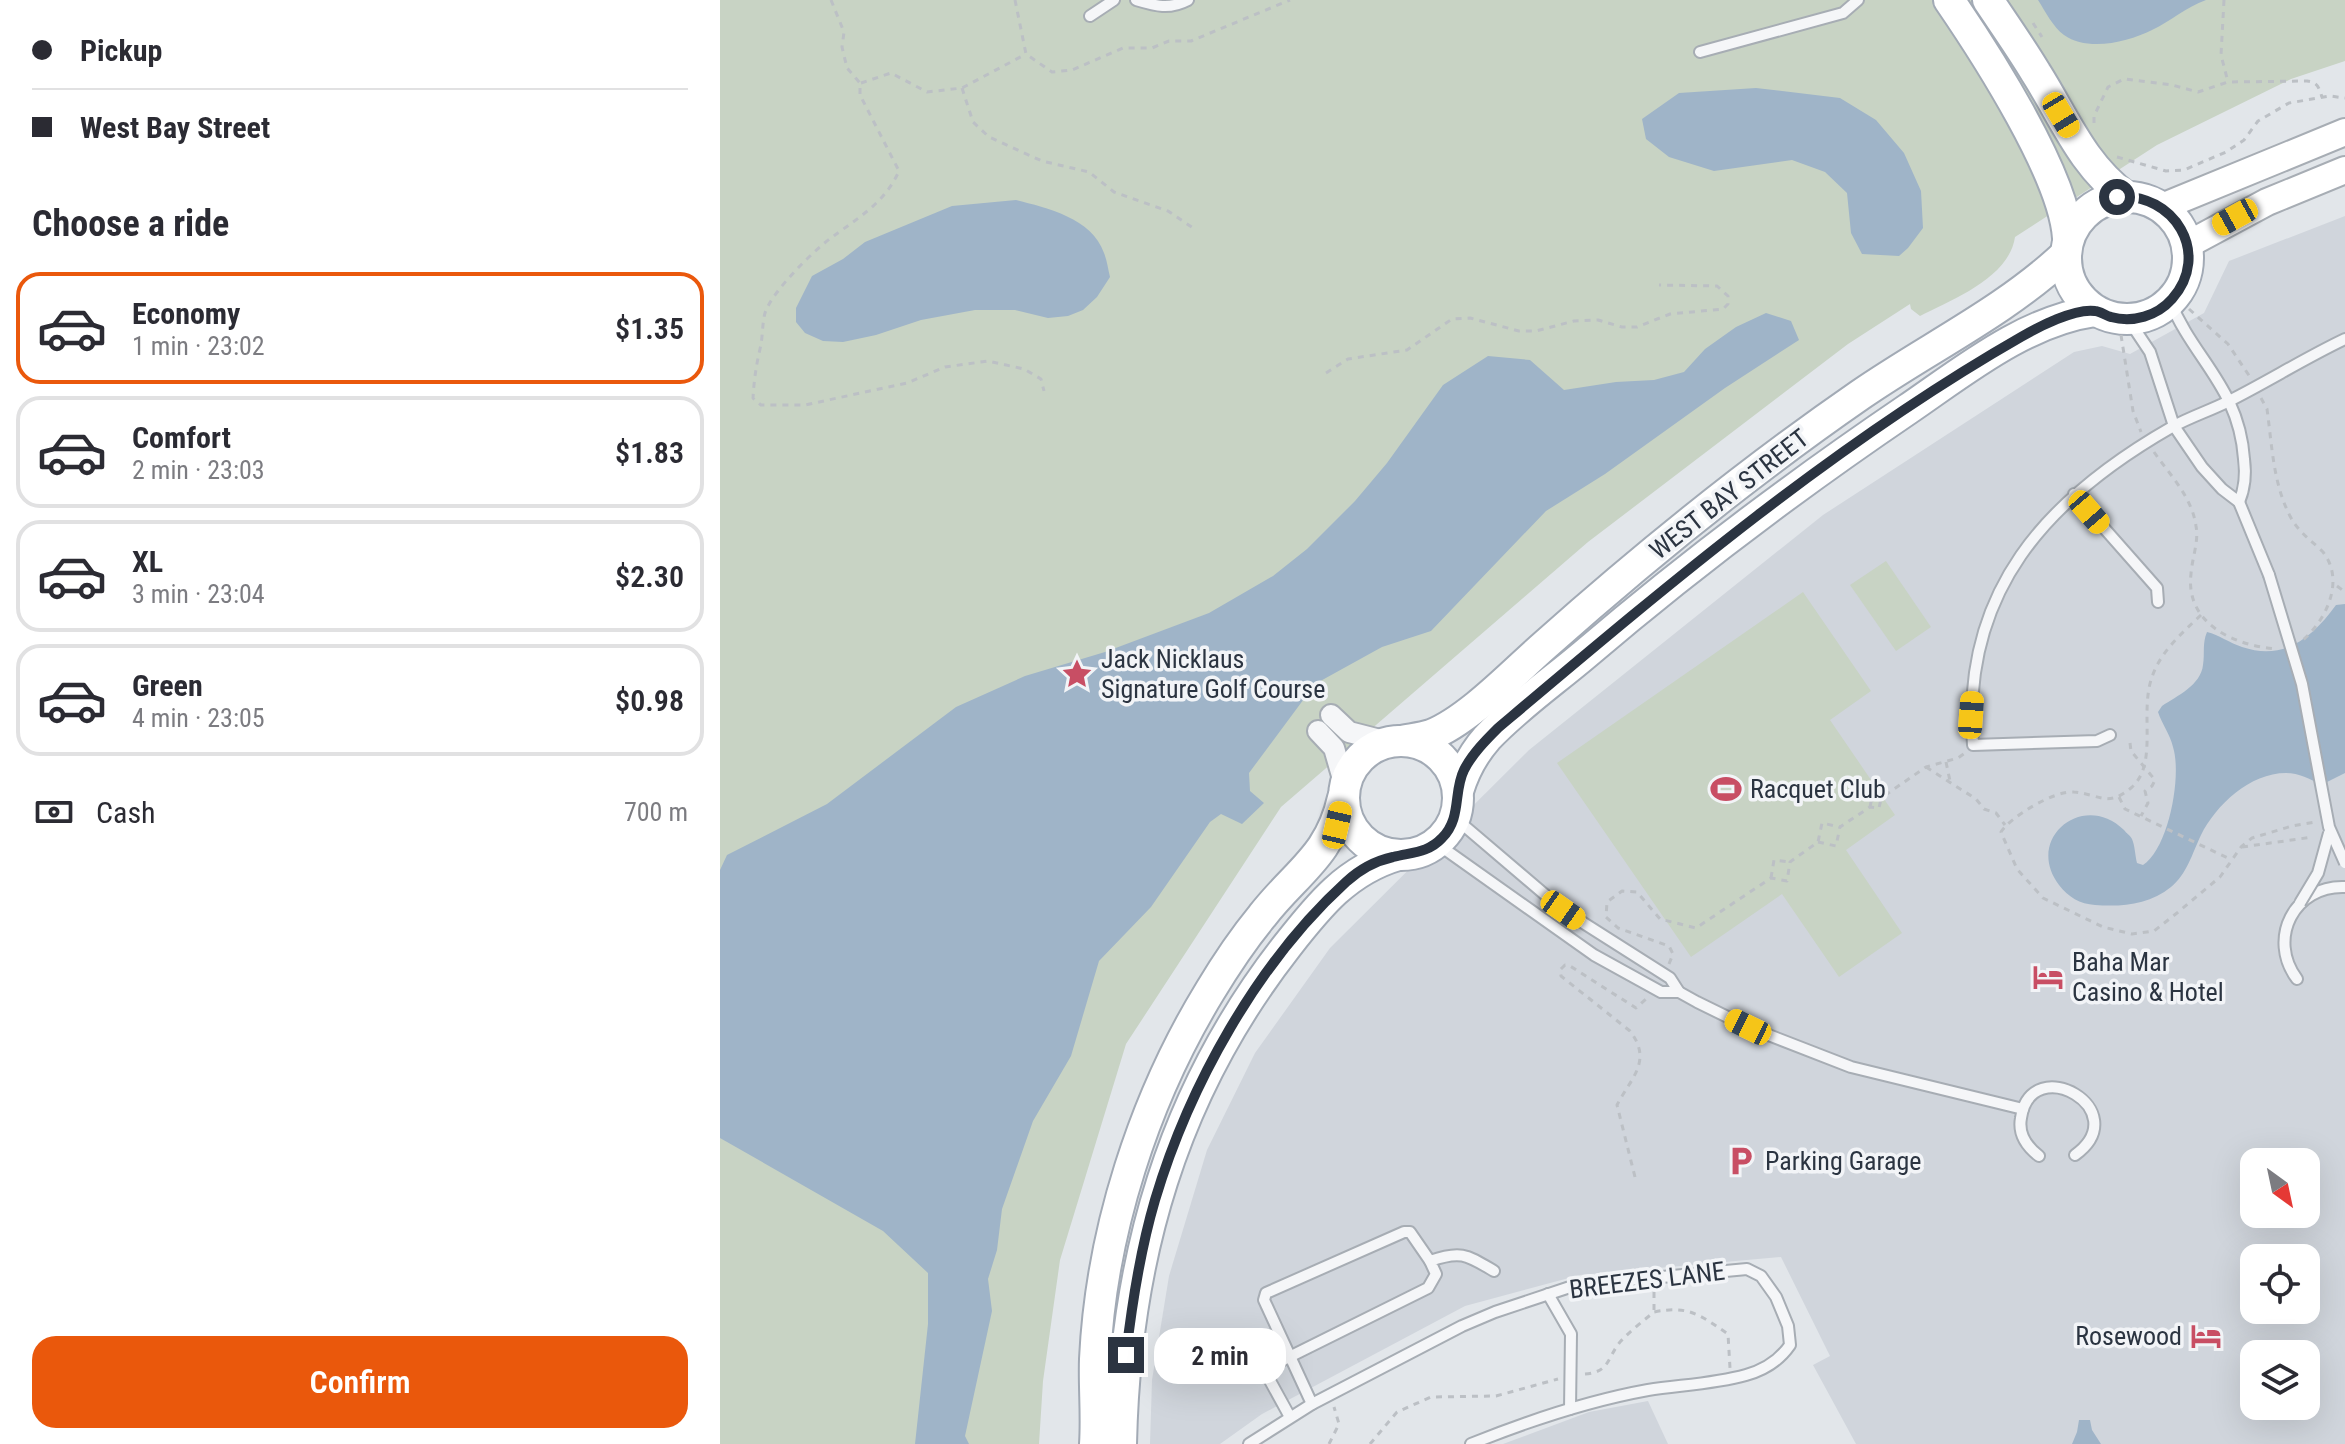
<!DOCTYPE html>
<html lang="en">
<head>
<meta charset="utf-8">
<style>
  body { margin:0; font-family:"Roboto Condensed",sans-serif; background:#f7f7f7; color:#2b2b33; height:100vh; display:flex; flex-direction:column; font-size:30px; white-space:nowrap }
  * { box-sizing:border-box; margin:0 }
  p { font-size:26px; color:#7c7c81 }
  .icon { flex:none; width:44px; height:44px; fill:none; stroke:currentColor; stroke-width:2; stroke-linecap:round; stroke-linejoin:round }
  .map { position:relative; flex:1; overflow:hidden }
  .details { display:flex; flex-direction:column; background:#fff; width:720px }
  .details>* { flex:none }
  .banner { display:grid; align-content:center; height:176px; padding:0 32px; background:#fff }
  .needle { width:52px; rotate:147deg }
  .tools { position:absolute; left:1520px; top:1148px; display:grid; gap:16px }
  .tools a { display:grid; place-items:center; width:80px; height:80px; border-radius:16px; background:#fff; box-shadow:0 8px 32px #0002; font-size:40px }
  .end { position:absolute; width:36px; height:36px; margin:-18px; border:10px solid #2b3441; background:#fff; box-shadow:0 0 0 4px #fff }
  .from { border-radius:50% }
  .bubble { position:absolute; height:56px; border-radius:24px; background:#fff; box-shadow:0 8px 32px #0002; font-size:26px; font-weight:600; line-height:56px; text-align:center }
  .car { position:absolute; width:24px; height:48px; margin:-24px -12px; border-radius:10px; box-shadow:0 0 6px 2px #0007; background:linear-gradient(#f5c518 24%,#345 0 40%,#f5c518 0 76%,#345 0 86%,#f5c518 0) }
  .banner b { display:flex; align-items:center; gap:28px; height:76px; font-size:30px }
  .banner b+b { border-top:2px solid #e1e1e2 }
  .banner i { width:20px; height:20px; background:#2b2b33 }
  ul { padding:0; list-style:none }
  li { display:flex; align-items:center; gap:24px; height:112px; margin:0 16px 12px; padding:0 16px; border:4px solid #e1e1e2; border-radius:24px }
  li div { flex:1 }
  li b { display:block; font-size:30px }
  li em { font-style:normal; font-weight:600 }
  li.current { border-color:#ea580c }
  li>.icon { width:72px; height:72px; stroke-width:1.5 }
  h2 { padding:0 32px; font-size:36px; line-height:96px }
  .pay { display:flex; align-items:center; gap:20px; height:88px; padding:0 32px; font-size:30px }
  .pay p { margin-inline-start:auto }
  .cta { display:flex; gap:16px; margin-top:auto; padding:16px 32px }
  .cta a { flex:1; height:92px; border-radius:24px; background:#ea580c; color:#fff; font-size:32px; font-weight:600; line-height:92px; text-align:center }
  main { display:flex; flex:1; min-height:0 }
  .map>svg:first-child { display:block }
  .built { fill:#d0d5dc; fill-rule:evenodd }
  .green { fill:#c8d3c4 }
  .water { fill:#9fb4c8 }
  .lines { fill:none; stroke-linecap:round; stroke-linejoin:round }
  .service-casing { stroke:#a7adb4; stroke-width:14 }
  .minor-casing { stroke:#a7adb4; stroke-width:24 }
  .secondary-casing { stroke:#a7adb4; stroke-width:30 }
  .primary-casing { stroke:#a2aab5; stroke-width:34 }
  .path { stroke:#bcc0c5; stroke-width:3; stroke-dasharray:6 6; stroke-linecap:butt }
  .service { stroke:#f5f6f8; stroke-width:10 }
  .minor { stroke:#f5f6f8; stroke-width:20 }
  .secondary { stroke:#fff; stroke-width:26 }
  .primary { stroke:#fff; stroke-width:30 }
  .service-bridge-casing { stroke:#a7adb4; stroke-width:14; stroke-linecap:butt }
  .service-bridge { stroke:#f5f6f8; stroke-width:10 }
  .route { stroke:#2b3441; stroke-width:10 }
  .labels { text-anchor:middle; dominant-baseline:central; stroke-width:7; stroke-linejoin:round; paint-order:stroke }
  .street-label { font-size:26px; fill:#2b3441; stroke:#f2f4f7 }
  .poi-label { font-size:26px; fill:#2b3441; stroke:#f2f4f7; text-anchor:start }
</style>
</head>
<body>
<main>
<section class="details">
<div class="banner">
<b><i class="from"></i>Pickup</b>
<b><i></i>West Bay Street</b>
</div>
<h2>Choose a ride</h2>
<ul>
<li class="current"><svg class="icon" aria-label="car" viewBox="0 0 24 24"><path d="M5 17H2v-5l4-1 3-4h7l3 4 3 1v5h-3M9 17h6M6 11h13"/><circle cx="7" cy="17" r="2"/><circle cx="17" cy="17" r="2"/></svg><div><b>Economy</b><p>1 min · 23:02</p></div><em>$1.35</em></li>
<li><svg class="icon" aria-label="car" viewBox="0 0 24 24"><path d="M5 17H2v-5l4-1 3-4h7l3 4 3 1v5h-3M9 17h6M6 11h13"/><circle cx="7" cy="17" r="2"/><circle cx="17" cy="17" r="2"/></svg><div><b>Comfort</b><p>2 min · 23:03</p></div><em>$1.83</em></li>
<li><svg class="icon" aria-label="car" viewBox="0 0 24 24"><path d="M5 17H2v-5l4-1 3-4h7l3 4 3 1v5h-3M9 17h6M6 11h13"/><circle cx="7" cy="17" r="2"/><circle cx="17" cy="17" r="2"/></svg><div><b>XL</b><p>3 min · 23:04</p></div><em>$2.30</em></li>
<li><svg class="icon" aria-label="car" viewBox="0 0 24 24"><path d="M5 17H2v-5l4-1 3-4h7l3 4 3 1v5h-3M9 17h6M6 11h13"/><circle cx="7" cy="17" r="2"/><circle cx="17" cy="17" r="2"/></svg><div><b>Green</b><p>4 min · 23:05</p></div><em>$0.98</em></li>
</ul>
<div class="pay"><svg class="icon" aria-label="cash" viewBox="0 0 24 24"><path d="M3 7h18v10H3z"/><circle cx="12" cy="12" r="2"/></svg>Cash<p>700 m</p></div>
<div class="cta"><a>Confirm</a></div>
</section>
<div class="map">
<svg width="1625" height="1444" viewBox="0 0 1625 1444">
  <rect width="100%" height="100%" fill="#e2e6ea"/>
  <g class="built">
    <path d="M1625 216V1444H1136L1093 1365 1110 1356 1061 1257 860 1275 745 1306 542 1414 500 1444H430L432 1380 449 1276 487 1150 535 1053 610 948 809 750 1103 515 1354 352 1382 346 1410 354 1484 313 1509 261ZM1534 1162H1586V1214H1534ZM1534 1258H1586V1310H1534ZM1534 1354H1586V1406H1534Z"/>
    <polygon points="928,1401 948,1444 783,1444 869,1412"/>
  </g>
  <g class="green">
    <path d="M0 0H1625V61L1571 79 1437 145 1295 237C1289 278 1233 299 1200 316L1191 309 1190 304 1128 344 868 542 561 807 406 1044 340 1260 323 1381 319 1444H0Z"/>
    <polygon points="1166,561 1211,627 1176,651 1130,585"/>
    <polygon points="1083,592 1151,691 1110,720 1175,815 1126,850 1182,933 1119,977 1062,894 971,957 837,763"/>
  </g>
  <g class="water">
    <path d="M1318 0H1486C1466 7 1451 21 1432 30 1408 42 1368 52 1344 35 1333 27 1325 11 1318 0Z"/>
    <polygon points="1036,88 1120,98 1156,120 1184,153 1201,191 1203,228 1188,248 1179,256 1142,254 1131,233 1127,193 1105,172 1072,160 994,171 949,157 926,139 922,119 959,93"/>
    <path d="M296 200C327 208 372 218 384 253 387 260 388 269 390 277L377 297 363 310 348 316 328 318 295 310H255L201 320 156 335 123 342 103 341 85 333 76 322V308L92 276 123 259 145 242 232 206Z"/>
    <polygon points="1046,313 1071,321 1079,340 1005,388 885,474 826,511 711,631 662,647 595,684 529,773 530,791 544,803 522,824 501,814 490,822 431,907 379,961 351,1056 313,1121 282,1209 277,1250 268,1279 272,1311 245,1436 249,1444 195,1444 208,1324 208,1273 163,1231 0,1138 0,870 7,855 107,804 236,707 305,676 385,652 489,613 553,576 587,549 635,501 667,463 723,385 768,356 810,360 844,390 896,382 934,380 964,372 985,349 1016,327"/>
    <path d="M1625 604V773L1601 785C1590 779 1579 773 1566 773 1530 773 1496 805 1481 835 1472 854 1467 874 1451 887 1429 905 1401 907 1375 905 1360 904 1348 897 1339 885 1304 839 1363 790 1404 830 1407 834 1409 834 1412 839 1415 846 1415 855 1417 863L1423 865C1449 848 1462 775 1453 747 1450 734 1442 724 1438 712L1442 706C1457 696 1481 685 1483 665 1485 653 1482 644 1487 632 1499 635 1510 643 1522 647 1564 661 1592 638 1616 605Z"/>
    <polygon points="1359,1420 1370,1420 1372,1430 1381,1444 1352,1444 1357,1432"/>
  </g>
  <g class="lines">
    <g class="service-casing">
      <g id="service">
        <path d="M416 0C436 6 449 10 468 0"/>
        <polyline points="370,16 394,0"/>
        <polyline points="980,52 1123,13 1138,0"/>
        <path d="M1450 301C1474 360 1519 387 1524 459 1526 474 1525 488 1519 502"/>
        <polyline points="1408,319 1430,352 1454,426 1482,467 1502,489 1519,502 1549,575"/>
        <polyline points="1354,494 1437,588 1438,602"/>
        <path d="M1390 735 1377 741 1253 745C1241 592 1326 499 1452 427 1470 417 1489 411 1507 402 1547 382 1585 358 1625 339"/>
        <polyline points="735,818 843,910 950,978 959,992 977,1002 1028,1027 1131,1067 1303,1109"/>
        <polyline points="716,843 874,955 941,992 959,992"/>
        <path d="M1577 979C1547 939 1574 885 1625 887"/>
        <path d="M1319 1156C1306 1146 1298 1134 1301 1118 1311 1050 1417 1110 1355 1155"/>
        <polyline points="828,1294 851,1334 850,1409"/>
        <polyline points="592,1404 544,1300 546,1293 684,1232 690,1232 710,1261"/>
        <path d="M570 1417 548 1377 551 1366 708 1288 716 1274 710 1261C741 1250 747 1255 774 1271"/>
        <path d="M529 1444 592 1404 742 1326 775 1312 856 1285 1027 1269 1041 1276 1056 1297 1068 1326 1070 1345C1059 1361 1044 1370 1026 1375 994 1384 960 1385 928 1390 867 1401 808 1421 751 1444"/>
      </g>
    </g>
    <g class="minor-casing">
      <g id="minor">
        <polyline points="611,715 629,732 668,742"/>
        <polyline points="598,731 614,748 625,786"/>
      </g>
    </g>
    <g class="secondary-casing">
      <g id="secondary">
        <polyline points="1442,207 1625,132"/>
        <polyline points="1467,245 1547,202 1625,170"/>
      </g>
    </g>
    <g class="primary-casing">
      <g id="primary">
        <path d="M1229 0C1266 54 1344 175 1348 238"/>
        <path d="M1268 0C1284 24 1301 48 1316 73 1344 117 1362 165 1406 197"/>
        <circle cx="1407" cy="258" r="61"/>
        <circle cx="681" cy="798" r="57"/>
        <path d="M681 741C691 739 702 738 711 735 749 720 794 672 825 645 925 556 1030 471 1140 395 1208 348 1284 312 1345 255"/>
        <path d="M738 791C744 771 753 754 767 738 795 708 832 682 864 655 967 567 1076 485 1188 409 1245 370 1305 321 1375 311"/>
        <path d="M375 1444C377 1416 374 1387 375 1359 381 1232 424 1099 490 991 505 966 523 939 542 916 576 872 610 857 623 798"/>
        <path d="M401 1444C405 1259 452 1093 567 946 599 905 627 870 678 855"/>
      </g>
    </g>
    <g class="path">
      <path d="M111 0 124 32 122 47 127 68 140 83V95L179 171C165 202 141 216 115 235 96 248 52 291 45 313 42 324 43 337 40 349 36 366 34 381 33 398L41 405H85L187 383 225 367 268 361 304 369 321 379 324 391"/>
      <polyline points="295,0 306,54 332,72 352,70 403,48 432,48 449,41 471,41 570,0"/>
      <polyline points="1504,0 1501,55 1508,82"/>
      <polyline points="1313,23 1322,37"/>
      <polyline points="141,83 171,73 207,92 242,88 306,54"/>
      <polyline points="242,88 253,122 269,137 322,161 369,172 394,192 448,211 473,228"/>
      <path d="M1374 123V116L1388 87 1404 79 1452 85 1478 92 1508 82 1587 81C1598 82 1599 88 1602 97"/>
      <polyline points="1397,157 1446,171 1464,170 1506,152 1524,140 1538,121 1569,103 1610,96 1625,98"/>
      <polyline points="1469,309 1508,344 1530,377"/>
      <polyline points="1401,335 1413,411 1421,432"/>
      <polyline points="606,373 628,359 687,350 732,319 750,318 799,331 816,331 854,321 878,320 902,327 917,327 950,314 1003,309 1008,304 1008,296 997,286 939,285"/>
      <path d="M1541 398 1547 409C1552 445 1553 483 1570 516 1578 532 1591 540 1603 552 1625 580 1607 619 1583 640"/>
      <path d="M1434 452C1450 475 1472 497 1476 526 1479 542 1472 558 1471 574 1465 624 1515 646 1557 649"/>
      <polyline points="1617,586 1625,592"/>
      <path d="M1481 615C1461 634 1441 651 1432 677 1419 713 1439 764 1411 788 1387 808 1379 794 1354 792 1335 790 1290 817 1281 832L1297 869 1323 898 1383 927 1412 934 1434 931 1457 913 1500 877 1521 847 1532 838 1572 826 1595 822"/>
      <polyline points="1410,743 1411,751 1435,780 1432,786 1425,791 1428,803 1421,816"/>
      <polyline points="1226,762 1230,781"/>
      <polyline points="1206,767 1256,799 1264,809 1276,813 1285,825"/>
      <polyline points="1399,797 1405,809 1512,860"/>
      <polyline points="1150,807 1152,797 1161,798 1206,767 1238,758 1245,753"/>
      <polyline points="1098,842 1116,846 1120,827 1150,807 1159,808 1161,799"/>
      <polyline points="1522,847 1593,837"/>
      <polyline points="1051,878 1054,860 1070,862"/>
      <polyline points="949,964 953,954 949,946 898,928 886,917 887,902 902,891 917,892 940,919 976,928 1051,878 1067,881 1070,862 1098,842 1102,823 1120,827"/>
      <path d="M915 1177 897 1105C911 1078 933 1061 910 1031L841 976 840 970 845 965 850 966 916 1008 927 998"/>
      <polyline points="934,1292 934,1312"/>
      <path d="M865 1374C890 1372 887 1358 900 1342 910 1331 923 1321 934 1312 969 1305 980 1315 1008 1334L1010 1368"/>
      <polyline points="609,1444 619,1424 614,1407"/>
      <polyline points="650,1444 677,1412 711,1397 776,1396 838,1379"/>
    </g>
    <use href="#service" class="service"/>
    <use href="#minor" class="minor"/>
    <use href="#secondary" class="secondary"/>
    <use href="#primary" class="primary"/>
    <g class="service-bridge-casing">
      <g id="service-bridge">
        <polyline points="1549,575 1582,684 1609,827 1625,863"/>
        <polyline points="1580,903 1598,873 1609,833"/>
      </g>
    </g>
    <use href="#service-bridge" class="service-bridge"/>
  </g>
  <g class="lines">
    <path class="route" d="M406 1355C412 1303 420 1251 435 1200 469 1086 537 963 626 882 640 869 655 861 673 857 692 852 708 853 722 838 742 818 733 792 744 770 752 754 766 740 778 728 944 588 1112 445 1301 337 1318 327 1355 308 1375 311 1380 311 1386 316 1391 317 1413 323 1437 316 1452 299 1492 254 1454 192 1397 197"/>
  </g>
  <defs>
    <g id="sight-bare" transform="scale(2.4)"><path d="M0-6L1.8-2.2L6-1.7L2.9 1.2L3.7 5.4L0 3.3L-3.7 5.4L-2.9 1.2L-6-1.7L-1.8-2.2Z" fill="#c84e64" stroke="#f2f4f7" stroke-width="2.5" paint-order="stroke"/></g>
    <g id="stadium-bare" transform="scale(2.4)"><path d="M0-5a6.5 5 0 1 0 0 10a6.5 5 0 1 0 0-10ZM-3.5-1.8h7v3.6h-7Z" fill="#c84e64" stroke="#f2f4f7" stroke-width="2.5" paint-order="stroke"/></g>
    <g id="hotel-bare" transform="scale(2.4)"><path d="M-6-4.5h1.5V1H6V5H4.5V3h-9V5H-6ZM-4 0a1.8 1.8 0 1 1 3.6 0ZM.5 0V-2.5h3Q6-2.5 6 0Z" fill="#c84e64" stroke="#f2f4f7" stroke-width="2.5" paint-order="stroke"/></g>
    <g id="parking-bare" transform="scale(2.4)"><path d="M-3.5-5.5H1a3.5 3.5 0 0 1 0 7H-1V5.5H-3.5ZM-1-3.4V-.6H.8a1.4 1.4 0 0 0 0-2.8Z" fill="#c84e64" stroke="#f2f4f7" stroke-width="2.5" paint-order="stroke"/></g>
  </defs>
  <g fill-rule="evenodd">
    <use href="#sight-bare" x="357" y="674"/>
    <use href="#stadium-bare" x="1006" y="789"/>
    <use href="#hotel-bare" x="1328" y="977"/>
    <use href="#parking-bare" x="1021" y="1161"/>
    <use href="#hotel-bare" x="1486" y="1336"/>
  </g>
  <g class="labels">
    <g class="street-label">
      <text transform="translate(1009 494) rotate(-38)">WEST BAY STREET</text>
      <text transform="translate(927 1280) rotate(-7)">BREEZES LANE</text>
    </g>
    <g class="poi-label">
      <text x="381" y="659">Jack Nicklaus<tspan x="381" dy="30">Signature Golf Course</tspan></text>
      <text x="1030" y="789">Racquet Club</text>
      <text x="1352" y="962">Baha Mar<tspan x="1352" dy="30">Casino &amp; Hotel</tspan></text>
      <text x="1045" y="1161">Parking Garage</text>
      <text x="1462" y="1336" text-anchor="end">Rosewood</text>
    </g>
  </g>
</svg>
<div class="tools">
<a><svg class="needle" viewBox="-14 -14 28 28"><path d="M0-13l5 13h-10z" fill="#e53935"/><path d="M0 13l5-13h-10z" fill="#7c7c81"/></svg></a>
<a><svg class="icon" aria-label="locate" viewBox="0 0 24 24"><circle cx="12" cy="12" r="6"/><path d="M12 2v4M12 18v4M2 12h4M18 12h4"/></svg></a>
<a><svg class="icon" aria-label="layers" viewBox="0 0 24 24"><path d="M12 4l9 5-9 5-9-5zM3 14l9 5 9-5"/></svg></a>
</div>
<i class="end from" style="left:1397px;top:197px"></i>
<i class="end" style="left:406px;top:1355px"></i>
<div class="bubble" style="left:434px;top:1328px;width:132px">2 min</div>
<i class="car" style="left:1341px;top:115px;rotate:149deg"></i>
<i class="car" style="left:1515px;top:217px;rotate:241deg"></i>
<i class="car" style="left:1369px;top:512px;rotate:139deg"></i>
<i class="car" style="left:1251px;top:715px;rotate:4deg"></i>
<i class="car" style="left:617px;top:825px;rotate:13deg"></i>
<i class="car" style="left:843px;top:910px;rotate:125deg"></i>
<i class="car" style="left:1028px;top:1027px;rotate:296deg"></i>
</div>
</main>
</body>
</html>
